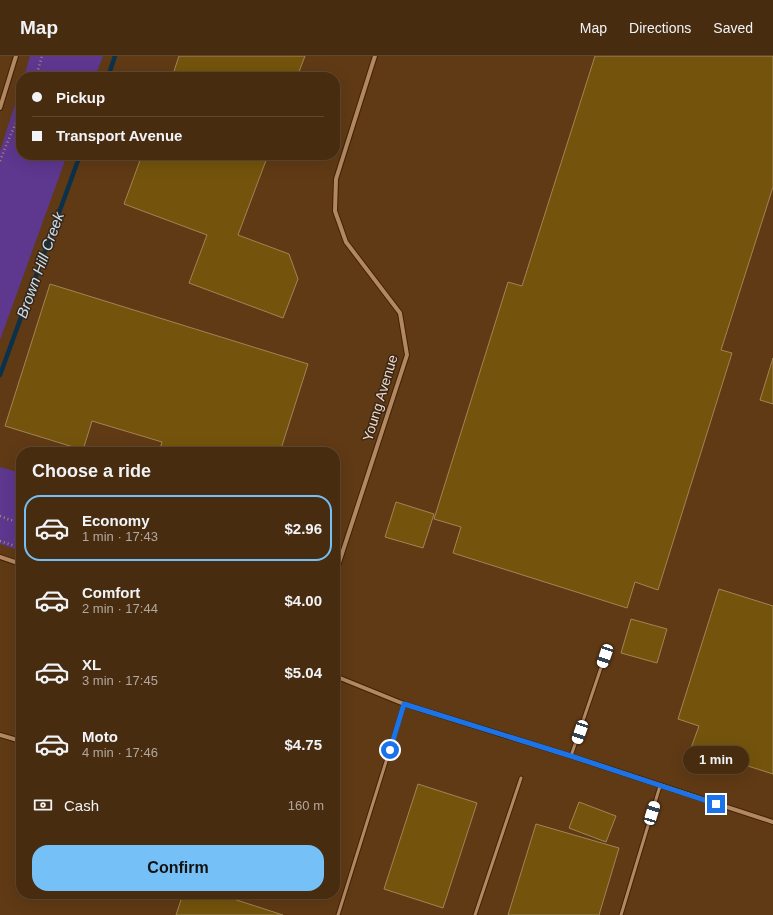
<!DOCTYPE html>
<html lang="en">
<head>
<meta charset="utf-8">
<style>
  body { margin:0; font-family:Helvetica,sans-serif; background:#52381e; color:#f1f3f6; height:100vh; display:flex; flex-direction:column; font-size:15px; white-space:nowrap }
  * { box-sizing:border-box; margin:0 }
  p { font-size:13px; color:#b1a79f }
  .icon { flex:none; width:22px; height:22px; fill:none; stroke:currentColor; stroke-width:2; stroke-linecap:round; stroke-linejoin:round }
  .map { position:relative; flex:1; overflow:hidden }
  .details { position:absolute; left:16px; top:391px; width:324px; height:452px; display:flex; flex-direction:column; background:#482c10; border-radius:16px; box-shadow:0 4px 16px #0002,0 0 0 1px #604830 }
  .details>* { flex:none }
  .hud { position:absolute; left:16px; top:16px; width:324px; height:88px; border-radius:16px; box-shadow:0 4px 16px #0002,0 0 0 1px #604830; display:grid; align-content:center; height:88px; padding:0 16px; background:#482c10 }
  .end { position:absolute; width:18px; height:18px; margin:-9px; border:5px solid #1a73e8; background:#fff; box-shadow:0 0 0 2px #fff }
  .from { border-radius:50% }
  .bubble { position:absolute; height:28px; border-radius:14px; background:#482c10; box-shadow:0 4px 16px #0002,0 0 0 1px #604830; font-size:13px; font-weight:600; line-height:28px; text-align:center }
  .car { position:absolute; width:12px; height:24px; margin:-12px -6px; border-radius:5px; box-shadow:0 0 3px 1px #0007; background:linear-gradient(#fff 24%,#345 0 40%,#fff 0 76%,#345 0 86%,#fff 0) }
  .hud b { display:flex; align-items:center; gap:14px; height:38px; font-size:15px }
  .hud b+b { border-top:1px solid #604830 }
  .hud i { width:10px; height:10px; background:#f1f3f6 }
  ul { padding:0; list-style:none }
  li { display:flex; align-items:center; gap:12px; height:66px; margin:0 8px 6px; padding:0 8px; border:2px solid transparent; border-radius:16px }
  li div { flex:1 }
  li b { display:block; font-size:15px }
  li em { font-style:normal; font-weight:600 }
  li.selected { border-color:#75c0f6 }
  li>.icon { width:36px; height:36px; stroke-width:1.5 }
  h2 { padding:0 16px; font-size:18px; line-height:48px }
  .pay { display:flex; align-items:center; gap:10px; height:44px; padding:0 16px; font-size:15px }
  .pay p { margin-inline-start:auto }
  .button { display:flex; gap:8px; margin-top:auto; padding:8px 16px }
  .button a { flex:1; height:46px; border-radius:16px; background:#75c0f6; color:#111; font-size:16px; font-weight:600; line-height:46px; text-align:center }
  header { display:flex; align-items:center; gap:24px; box-sizing:border-box; height:56px; padding:0 20px; background:#482c10; border-bottom:1px solid #604830 }
  header strong { font-size:19px }
  nav { display:flex; gap:22px; margin-inline-start:auto; font-size:14px }
  .map>svg:first-child { display:block }
  .green { fill:#5e378f }
  .lines { fill:none; stroke-linecap:round; stroke-linejoin:round }
  .stream { stroke:#0b324a; stroke-width:4.5 }
  .building { fill:#74540c; stroke:#a08554 }
  .lane-casing { stroke:#3f2306; stroke-width:5 }
  .street-casing { stroke:#3f2306; stroke-width:6 }
  .path { stroke:#ab8c71; stroke-width:2.5; stroke-dasharray:1 3; stroke-linecap:butt }
  .lane { stroke:#b38762; stroke-width:3 }
  .street { stroke:#b38762; stroke-width:4 }
  .route { stroke:#1a73e8; stroke-width:5 }
  .labels { text-anchor:middle; dominant-baseline:central; stroke-width:3; stroke-linejoin:round; paint-order:stroke }
  .street-label { font-size:14px; fill:#f1d9c6; stroke:#382617 }
  .water-label { font-size:15px; font-style:italic; fill:#c8e1f4; stroke:#382617 }
</style>
</head>
<body>
<header>
<strong>Map</strong>
<nav><a>Map</a><a>Directions</a><a>Saved</a></nav>
</header>
<div class="map">
<svg width="773" height="859" viewBox="0 0 773 859">
  <rect width="100%" height="100%" fill="#603a15"/>
  <g class="green">
    <polygon points="30,0 103,0 95,21 24,21"/>
    <polygon points="21,29 21,99 67,99 0,284 0,95"/>
    <polygon points="0,411 21,417 21,495 0,488"/>
  </g>
  <g class="lines">
    <g class="stream">
      <polyline points="108,21 115,0"/>
      <polyline points="0,319 80,99"/>
    </g>
  </g>
  <g class="building">
    <polygon points="179,0 305,0 297,21 172,21"/>
    <polygon points="595,0 773,0 773,131 721,294 732,297 658,534 635,526 627,552 453,497 461,471 434,463 508,226 522,230"/>
    <polygon points="142,99 268,99 238,179 289,198 298,223 283,262 189,227 207,179 124,148"/>
    <polygon points="50,228 308,308 280,396 159,396 162,386 92,365 83,394 5,370"/>
    <polygon points="773,302 773,348 760,344"/>
    <polygon points="396,446 434,458 423,492 385,481"/>
    <polygon points="719,533 773,550 773,718 691,692 699,670 678,663"/>
    <polygon points="631,563 667,573 657,607 621,597"/>
    <polygon points="418,728 477,747 443,852 384,833"/>
    <polygon points="579,746 616,760 606,786 569,772"/>
    <polygon points="536,768 619,792 599,859 508,859"/>
    <polygon points="183,838 218,838 283,859 176,859"/>
  </g>
  <g class="lines">
    <g class="lane-casing">
      <g id="lane">
        <polyline points="335,496 342,498"/>
        <polyline points="571,700 605,600"/>
        <polyline points="338,859 404,648"/>
        <polyline points="475,859 521,722"/>
        <polyline points="621,859 660,730"/>
      </g>
    </g>
    <g class="street-casing">
      <g id="street">
        <polyline points="0,52 16,0"/>
        <polyline points="0,501 21,508"/>
        <polyline points="335,519 407,299 400,257 346,186 335,155 336,123 375,0"/>
        <polyline points="335,620 404,648 571,700 773,766"/>
        <polyline points="0,679 21,685"/>
      </g>
    </g>
    <g class="path">
      <polyline points="36,21 42,0"/>
      <polyline points="0,105 5,92 21,55"/>
      <polyline points="0,460 10,464 21,465"/>
      <polyline points="0,485 21,492"/>
    </g>
    <use href="#lane" class="lane"/>
    <use href="#street" class="street"/>
  </g>
  <g class="lines">
    <polyline class="route" points="390,694 404,648 571,700 716,748"/>
  </g>
  <g class="labels">
    <g class="street-label">
      <text transform="translate(380 342) rotate(-73)">Young Avenue</text>
    </g>
    <g class="water-label">
      <text transform="translate(40 209) rotate(-70)">Brown Hill Creek</text>
    </g>
  </g>
</svg>
<i class="end from" style="left:390px;top:694px"></i>
<i class="end" style="left:716px;top:748px"></i>
<div class="bubble" style="left:683px;top:690px;width:66px">1 min</div>
<i class="car" style="left:605px;top:600px;rotate:199deg"></i>
<i class="car" style="left:580px;top:676px;rotate:199deg"></i>
<i class="car" style="left:652px;top:757px;rotate:17deg"></i>
<div class="hud">
<b><i class="from"></i>Pickup</b>
<b><i></i>Transport Avenue</b>
</div>
<section class="details">
<h2>Choose a ride</h2>
<ul>
<li class="selected"><svg class="icon" aria-label="car" viewBox="0 0 24 24"><path d="M5 17H2v-5l4-1 3-4h7l3 4 3 1v5h-3M9 17h6M6 11h13"/><circle cx="7" cy="17" r="2"/><circle cx="17" cy="17" r="2"/></svg><div><b>Economy</b><p>1 min · 17:43</p></div><em>$2.96</em></li>
<li><svg class="icon" aria-label="car" viewBox="0 0 24 24"><path d="M5 17H2v-5l4-1 3-4h7l3 4 3 1v5h-3M9 17h6M6 11h13"/><circle cx="7" cy="17" r="2"/><circle cx="17" cy="17" r="2"/></svg><div><b>Comfort</b><p>2 min · 17:44</p></div><em>$4.00</em></li>
<li><svg class="icon" aria-label="car" viewBox="0 0 24 24"><path d="M5 17H2v-5l4-1 3-4h7l3 4 3 1v5h-3M9 17h6M6 11h13"/><circle cx="7" cy="17" r="2"/><circle cx="17" cy="17" r="2"/></svg><div><b>XL</b><p>3 min · 17:45</p></div><em>$5.04</em></li>
<li><svg class="icon" aria-label="car" viewBox="0 0 24 24"><path d="M5 17H2v-5l4-1 3-4h7l3 4 3 1v5h-3M9 17h6M6 11h13"/><circle cx="7" cy="17" r="2"/><circle cx="17" cy="17" r="2"/></svg><div><b>Moto</b><p>4 min · 17:46</p></div><em>$4.75</em></li>
</ul>
<div class="pay"><svg class="icon" aria-label="cash" viewBox="0 0 24 24"><path d="M3 7h18v10H3z"/><circle cx="12" cy="12" r="2"/></svg>Cash<p>160 m</p></div>
<div class="button"><a>Confirm</a></div>
</section>
</div>
</body>
</html>
